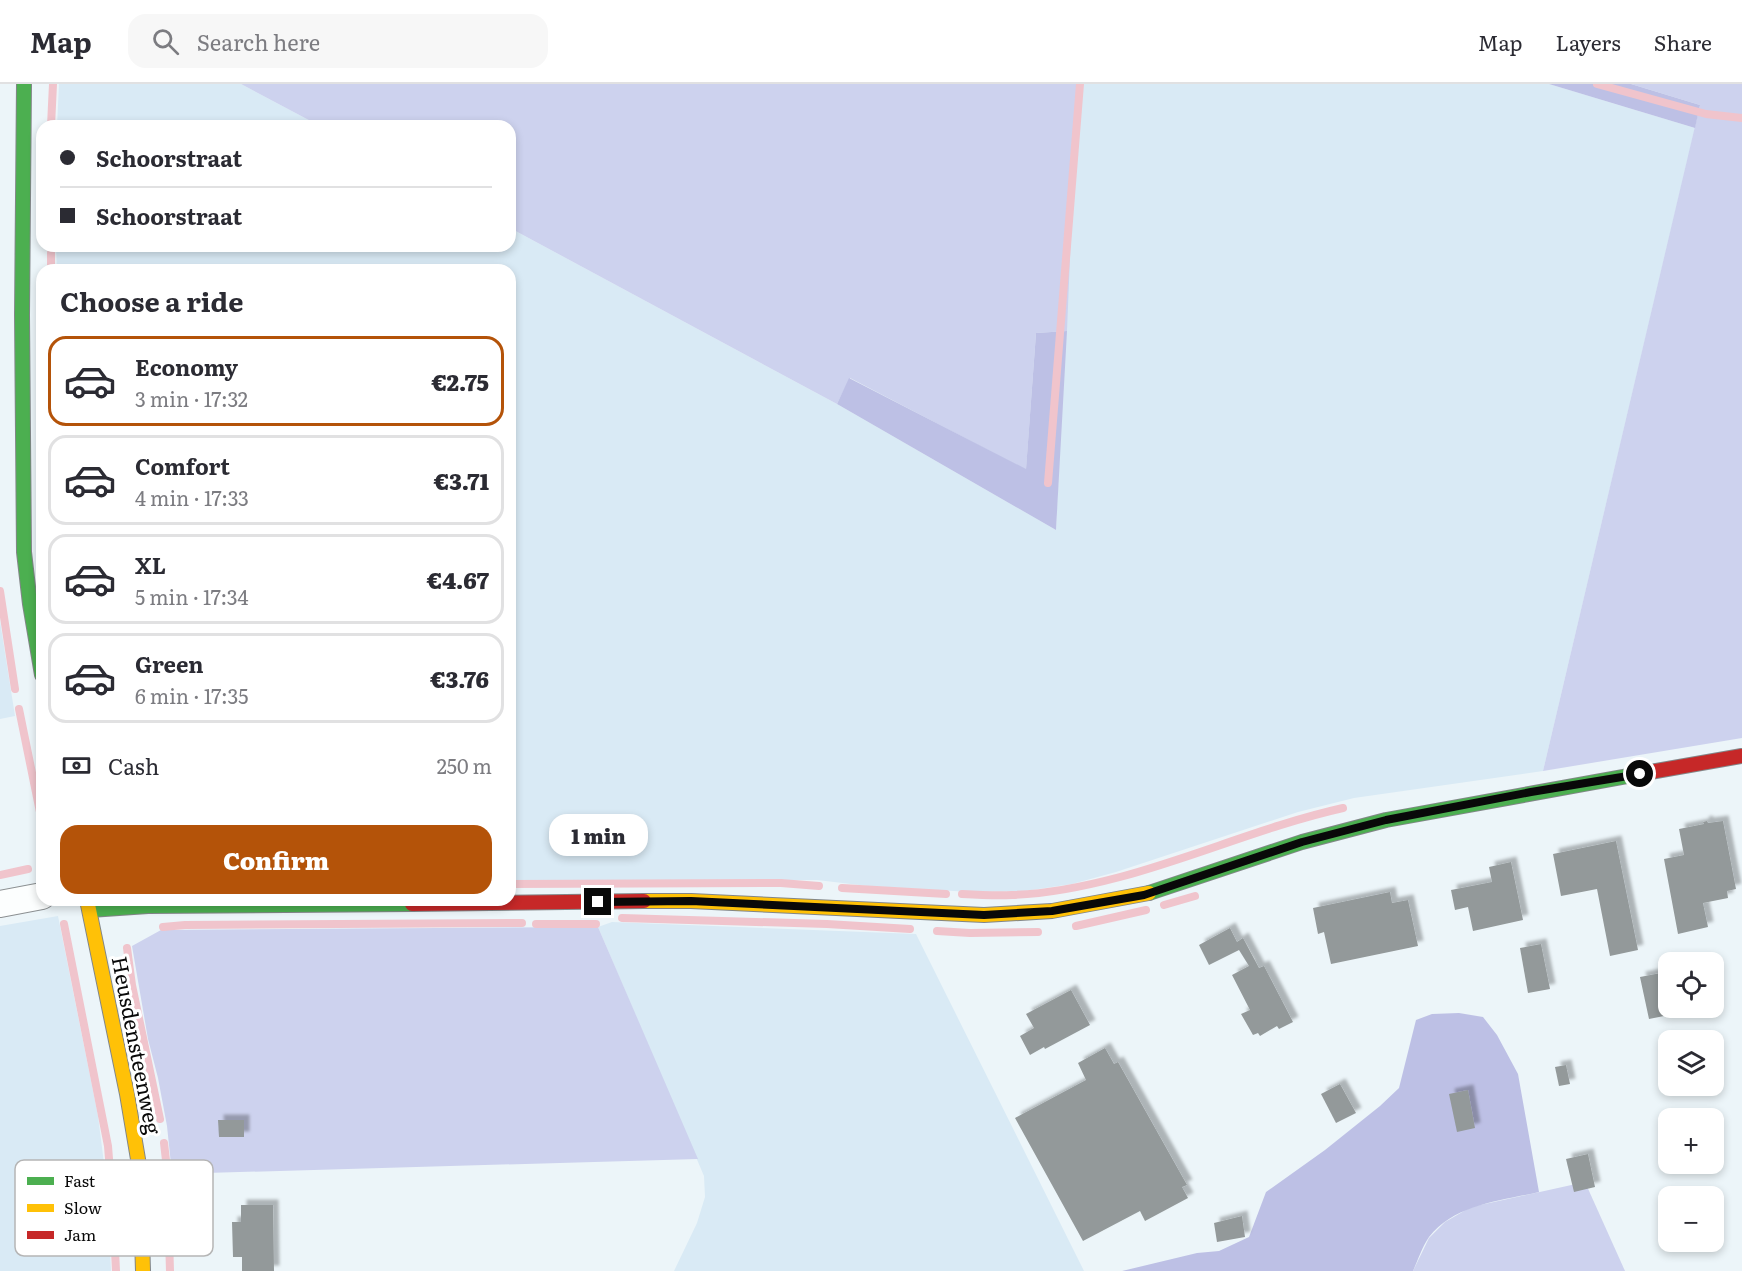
<!DOCTYPE html>
<html lang="en">
<head>
<meta charset="utf-8">
<style>
  body { margin:0; font-family:Literata,serif; background:#f7f7f7; color:#2b2b33; height:100vh; display:flex; flex-direction:column; font-size:22px; white-space:nowrap }
  * { box-sizing:border-box; margin:0 }
  p { font-size:20px; color:#7c7c81 }
  .icon { flex:none; width:33px; height:33px; fill:none; stroke:currentColor; stroke-width:2; stroke-linecap:round; stroke-linejoin:round }
  .map { position:relative; flex:1; overflow:hidden }
  .drawer { position:absolute; left:36px; top:180px; width:480px; height:642px; display:flex; flex-direction:column; background:#fff; border-radius:18px; box-shadow:0 3px 9px #0003 }
  .drawer>* { flex:none }
  .guide { position:absolute; left:36px; top:36px; width:480px; height:132px; border-radius:18px; box-shadow:0 3px 9px #0003; display:grid; align-content:center; height:132px; padding:0 24px; background:#fff }
  .fabs { position:absolute; left:1658px; top:868px; display:grid; gap:12px }
  .fabs a { display:grid; place-items:center; width:66px; height:66px; border-radius:12px; background:#fff; box-shadow:0 3px 9px #0003; font-size:30px }
  .end { position:absolute; width:27px; height:27px; margin:-14px; border:8px solid #090909; background:#fff; box-shadow:0 0 0 3px #fff }
  .from { border-radius:50% }
  .bubble { position:absolute; height:42px; border-radius:18px; background:#fff; box-shadow:0 3px 9px #0003; font-size:20px; font-weight:800; line-height:42px; text-align:center }
  .guide b { display:flex; align-items:center; gap:21px; height:57px; font-size:22px }
  .guide b+b { border-top:2px solid #e1e1e2 }
  .guide i { width:15px; height:15px; background:#2b2b33 }
  ul { padding:0; list-style:none }
  li { display:flex; align-items:center; gap:18px; height:90px; margin:0 12px 9px; padding:0 12px; border:3px solid #e1e1e2; border-radius:18px }
  li div { flex:1 }
  li b { display:block; font-size:22px }
  li em { font-style:normal; font-weight:800 }
  li.on { border-color:#b45309 }
  li>.icon { width:54px; height:54px; stroke-width:1.5 }
  h2 { padding:0 24px; font-size:27px; line-height:72px }
  .pay { display:flex; align-items:center; gap:15px; height:66px; padding:0 24px; font-size:22px }
  .pay p { margin-inline-start:auto }
  .primary-button { display:flex; gap:12px; margin-top:auto; padding:12px 24px }
  .primary-button a { flex:1; height:69px; border-radius:18px; background:#b45309; color:#fff; font-size:24px; font-weight:800; line-height:69px; text-align:center }
  header { display:flex; align-items:center; gap:36px; box-sizing:border-box; height:84px; padding:0 30px; background:#fff; border-bottom:2px solid #e1e1e2 }
  header strong { font-size:28px }
  nav { display:flex; gap:33px; margin-inline-start:auto; font-size:21px }
  .search { width:420px; height:54px; background:#f7f7f7; display:flex; align-items:center; gap:15px; box-sizing:border-box; padding:0 21px; border-radius:18px; color:#7c7c81; font-size:22px }
  .map>svg:first-child { display:block }
  .farmland { fill:#d9eaf5 }
  .green { fill:#cdd2ee }
  .forest { fill:#bdc0e5 }
  .lines { fill:none; stroke-linecap:round; stroke-linejoin:round }
  .stream { stroke:#f0c4cc; stroke-width:8 }
  .building { fill:#93999a; filter:url(#shadow) }
  .street-casing { stroke:#8b8f91; stroke-width:28 }
  .fast-casing { stroke:#828688; stroke-width:16 }
  .slow-casing { stroke:#828688; stroke-width:16 }
  .jam-casing { stroke:#828688; stroke-width:16 }
  .street { stroke:#fcfefe; stroke-width:26 }
  .fast { stroke:#4caf50; stroke-width:14 }
  .slow { stroke:#ffc107; stroke-width:14 }
  .jam { stroke:#c62828; stroke-width:14 }
  .route { stroke:#090909; stroke-width:8 }
  .labels { text-anchor:middle; dominant-baseline:central; stroke-width:6; stroke-linejoin:round; paint-order:stroke }
  .street-label { font-size:21px; fill:#090909; stroke:#fff }
  .key { fill:#fff; stroke:#b5b5b5; stroke-width:1.5 }
  .key-label { font-size:16px; fill:#090909 }
</style>
</head>
<body>
<header>
<strong>Map</strong>
<div class="search"><svg class="icon" aria-label="search" viewBox="0 0 24 24"><circle cx="10" cy="10" r="6"/><path d="M15 15l6 6"/></svg>Search here</div>
<nav><a>Map</a><a>Layers</a><a>Share</a></nav>
</header>
<div class="map">
<svg width="1742" height="1187" viewBox="0 0 1742 1187">
  <defs>
    <filter id="shadow"><feDropShadow dx="5.5" dy="-5.5" stdDeviation="1.5" flood-color="#0004"/></filter>
  </defs>
  <rect width="100%" height="100%" fill="#ecf5f9"/>
  <g class="farmland">
    <polygon points="59,0 241,0 320,42 57,42"/>
    <polygon points="1077,0 1549,0 1695,44 1543,687 1354,714 1298,728 1116,788 1072,800 1025,807 971,808 868,802 817,796 510,796 510,186 57,186 56,162 510,162 510,144 837,320 1056,446"/>
    <polygon points="0,537 15,632 0,635"/>
    <polygon points="58,832 98,1032 107,1103 111,1187 0,1187 0,842"/>
    <polygon points="612,838 916,850 1084,1187 674,1187 697,1139 705,1113 704,1092 598,843"/>
  </g>
  <g class="green">
    <polygon points="241,0 1077,0 1067,247 1036,249 1026,386 850,294 837,320 510,144 510,42 320,42"/>
    <polygon points="1631,0 1742,0 1742,654 1543,687 1700,21"/>
    <polygon points="598,843 698,1075 172,1090 167,1042 158,994 148,955 132,862 161,846"/>
    <polygon points="1585,1098 1625,1187 1413,1187 1429,1154 1445,1138 1471,1123"/>
  </g>
  <g class="forest">
    <polygon points="1549,0 1631,0 1700,21 1695,44"/>
    <polygon points="1067,247 1056,446 837,320 849,294 1026,385 1036,249"/>
    <path d="M1459 929 1483 933 1497 951 1518 990 1539 1108C1501 1117 1455 1120 1429 1153 1422 1163 1418 1176 1413 1187H1122L1197 1169 1219 1167 1249 1153 1266 1108 1325 1066 1380 1022 1399 1004 1416 936 1432 930Z"/>
  </g>
  <g class="lines">
    <g class="stream">
      <polyline points="1597,0 1706,30 1742,34"/>
      <polyline points="51,42 53,0"/>
      <polyline points="51,186 51,169"/>
      <polyline points="1048,399 1080,0"/>
      <polyline points="0,507 15,605"/>
      <polyline points="19,625 42,738"/>
      <polyline points="0,791 28,785"/>
      <polyline points="510,800 781,799 819,802"/>
      <polyline points="842,804 946,810"/>
      <path d="M962 810C979 811 996 812 1012 811 1048 810 1086 802 1120 793 1195 773 1267 741 1343 724"/>
      <polyline points="1164,821 1195,812"/>
      <polyline points="622,834 827,840 910,845"/>
      <polyline points="64,840 108,1062 113,1126 116,1187"/>
      <polyline points="536,840 596,840"/>
      <polyline points="1076,842 1146,826"/>
      <polyline points="163,843 185,841 522,839"/>
      <polyline points="937,847 970,849 1038,848"/>
      <polyline points="127,864 132,901 160,1035"/>
      <polyline points="164,1059 167,1085 170,1187"/>
    </g>
  </g>
  <g class="building">
    <polygon points="1707,737 1708,739 1723,737 1736,805 1727,807 1728,814 1703,819 1708,843 1678,850 1664,775 1684,771 1679,745 1704,740 1703,738"/>
    <polygon points="1616,757 1638,866 1610,872 1597,805 1561,812 1553,770"/>
    <polygon points="1511,778 1523,836 1473,847 1468,823 1455,826 1451,806 1492,798 1489,783"/>
    <polygon points="1390,808 1392,819 1408,816 1418,862 1331,880 1324,848 1318,850 1313,824"/>
    <polygon points="1230,844 1237,858 1243,854 1259,884 1264,882 1293,938 1279,945 1277,942 1260,952 1258,949 1253,951 1241,930 1250,926 1232,891 1249,882 1239,866 1209,881 1199,861"/>
    <polygon points="1541,860 1550,905 1528,909 1520,864"/>
    <polygon points="1661,889 1669,931 1649,935 1640,893"/>
    <polygon points="1071,906 1090,941 1045,965 1044,963 1030,971 1020,952 1034,944 1026,930"/>
    <polygon points="1105,964 1114,980 1118,978 1187,1101 1182,1103 1188,1114 1145,1137 1140,1127 1083,1157 1015,1034 1086,996 1078,979"/>
    <polygon points="1668,969 1668,1004 1665,1004 1660,970"/>
    <polygon points="1566,981 1570,1000 1559,1002 1555,983"/>
    <polygon points="1340,1000 1356,1029 1336,1039 1321,1010"/>
    <polygon points="1468,1006 1475,1044 1457,1048 1449,1010"/>
    <polygon points="218,1036 244,1036 244,1053 219,1053"/>
    <polygon points="1588,1070 1595,1103 1574,1108 1566,1075"/>
    <polygon points="241,1121 273,1121 274,1187 242,1187 242,1173 233,1173 232,1138 241,1138"/>
    <polygon points="1242,1132 1245,1153 1217,1158 1214,1139"/>
  </g>
  <g class="lines">
    <g class="street-casing">
      <polyline id="street" points="0,820 42,812"/>
    </g>
    <g class="fast-casing">
      <g id="fast">
        <polyline points="24,0 22,231 24,468 30,520 42,591"/>
        <polyline points="1149,809 1302,758 1386,736 1650,688"/>
        <polyline points="90,826 148,822 412,820"/>
      </g>
    </g>
    <g class="slow-casing">
      <g id="slow">
        <polyline points="87,816 127,1010 140,1087 143,1187"/>
        <polyline points="644,817 691,817 984,831 1052,827 1149,809"/>
      </g>
    </g>
    <g class="jam-casing">
      <g id="jam">
        <polyline points="1650,688 1742,672"/>
        <polyline points="412,820 644,817"/>
      </g>
    </g>
    <use href="#street" class="street"/>
    <use href="#fast" class="fast"/>
    <use href="#slow" class="slow"/>
    <use href="#jam" class="jam"/>
  </g>
  <g class="lines">
    <polyline class="route" points="598,818 691,817 984,831 1052,827 1144,811 1302,758 1386,736 1531,708 1640,690"/>
  </g>
  <g class="labels">
    <g class="street-label">
      <text transform="translate(138 961) rotate(79)">Heusdensteenweg</text>
    </g>
  </g>
  <rect x="15" y="1076" width="198" height="96" rx="9" class="key"/>
  <rect x="27" y="1093" width="27" height="8" fill="#4caf50"/>
  <rect x="27" y="1120" width="27" height="8" fill="#ffc107"/>
  <rect x="27" y="1147" width="27" height="8" fill="#c62828"/>
  <g class="key-label">
    <text x="64" y="1103">Fast</text>
    <text x="64" y="1130">Slow</text>
    <text x="64" y="1157">Jam</text>
  </g>
</svg>
<div class="fabs">
<a><svg class="icon" aria-label="locate" viewBox="0 0 24 24"><circle cx="12" cy="12" r="6"/><path d="M12 2v4M12 18v4M2 12h4M18 12h4"/></svg></a>
<a><svg class="icon" aria-label="layers" viewBox="0 0 24 24"><path d="M12 4l9 5-9 5-9-5zM3 14l9 5 9-5"/></svg></a>
<a>+</a>
<a>−</a>
</div>
<i class="end from" style="left:1640px;top:690px"></i>
<i class="end" style="left:598px;top:818px"></i>
<div class="bubble" style="left:549px;top:730px;width:99px">1 min</div>
<div class="guide">
<b><i class="from"></i>Schoorstraat</b>
<b><i></i>Schoorstraat</b>
</div>
<section class="drawer">
<h2>Choose a ride</h2>
<ul>
<li class="on"><svg class="icon" aria-label="car" viewBox="0 0 24 24"><path d="M5 17H2v-5l4-1 3-4h7l3 4 3 1v5h-3M9 17h6M6 11h13"/><circle cx="7" cy="17" r="2"/><circle cx="17" cy="17" r="2"/></svg><div><b>Economy</b><p>3 min · 17:32</p></div><em>€2.75</em></li>
<li><svg class="icon" aria-label="car" viewBox="0 0 24 24"><path d="M5 17H2v-5l4-1 3-4h7l3 4 3 1v5h-3M9 17h6M6 11h13"/><circle cx="7" cy="17" r="2"/><circle cx="17" cy="17" r="2"/></svg><div><b>Comfort</b><p>4 min · 17:33</p></div><em>€3.71</em></li>
<li><svg class="icon" aria-label="car" viewBox="0 0 24 24"><path d="M5 17H2v-5l4-1 3-4h7l3 4 3 1v5h-3M9 17h6M6 11h13"/><circle cx="7" cy="17" r="2"/><circle cx="17" cy="17" r="2"/></svg><div><b>XL</b><p>5 min · 17:34</p></div><em>€4.67</em></li>
<li><svg class="icon" aria-label="car" viewBox="0 0 24 24"><path d="M5 17H2v-5l4-1 3-4h7l3 4 3 1v5h-3M9 17h6M6 11h13"/><circle cx="7" cy="17" r="2"/><circle cx="17" cy="17" r="2"/></svg><div><b>Green</b><p>6 min · 17:35</p></div><em>€3.76</em></li>
</ul>
<div class="pay"><svg class="icon" aria-label="cash" viewBox="0 0 24 24"><path d="M3 7h18v10H3z"/><circle cx="12" cy="12" r="2"/></svg>Cash<p>250 m</p></div>
<div class="primary-button"><a>Confirm</a></div>
</section>
</div>
</body>
</html>
